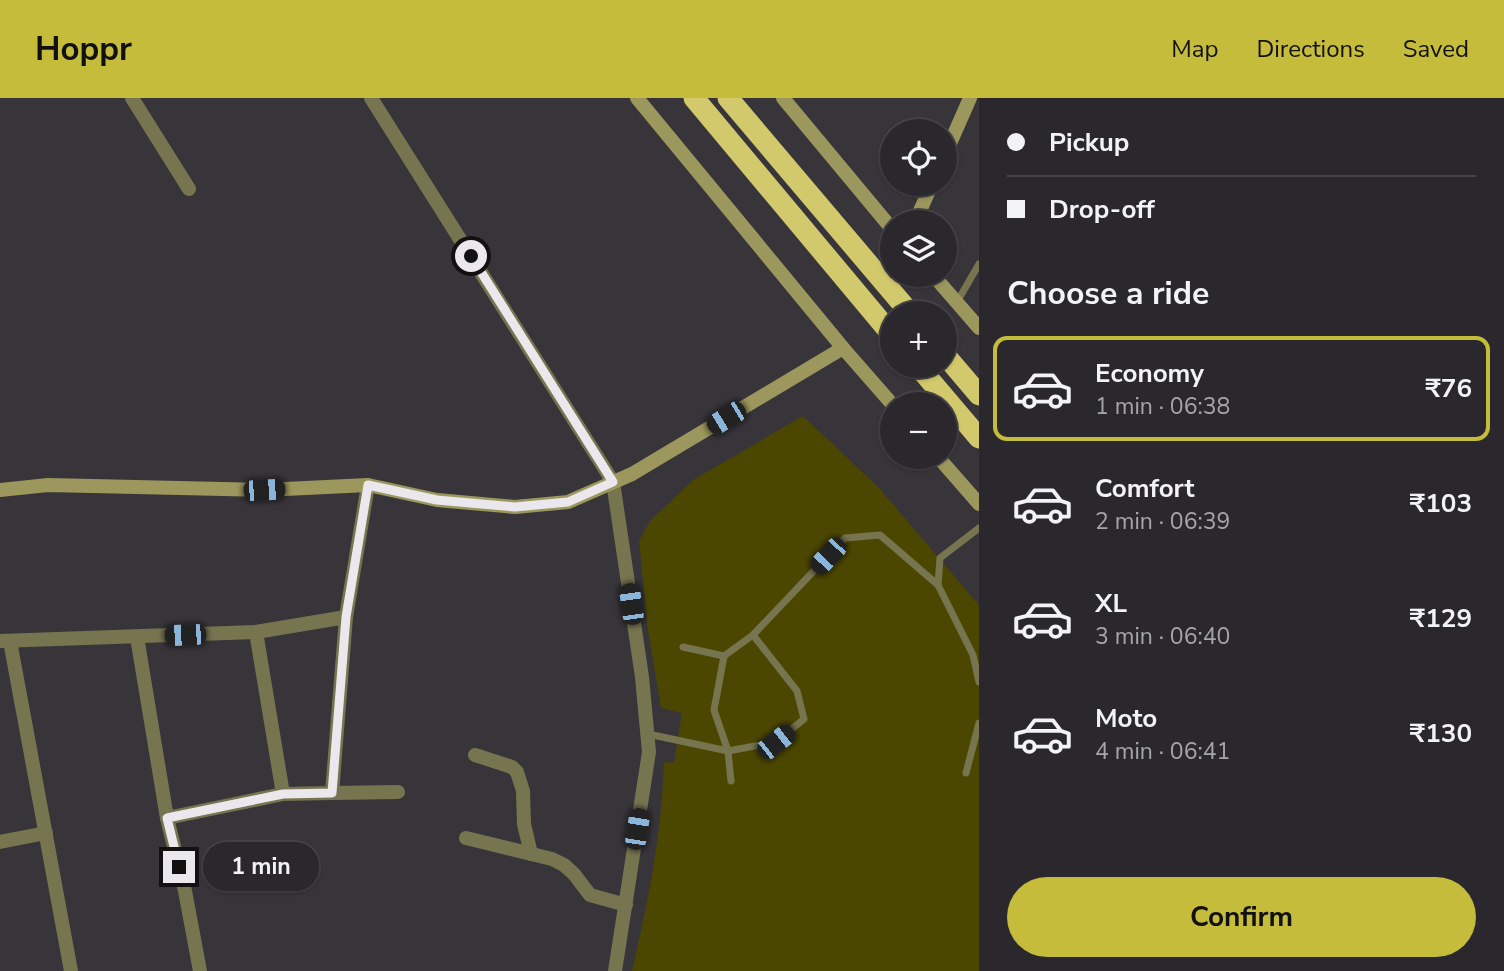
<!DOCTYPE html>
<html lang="en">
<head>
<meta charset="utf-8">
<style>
  body { margin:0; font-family:"Nunito Sans",sans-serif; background:#323034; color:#f1f3f6; height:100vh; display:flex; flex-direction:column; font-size:26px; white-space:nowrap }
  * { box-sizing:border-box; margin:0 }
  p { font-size:23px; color:#a5a6a9 }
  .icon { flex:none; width:38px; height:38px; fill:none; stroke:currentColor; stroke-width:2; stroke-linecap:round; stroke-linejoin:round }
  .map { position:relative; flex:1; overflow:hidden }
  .panel { display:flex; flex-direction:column; background:#2a282c; width:525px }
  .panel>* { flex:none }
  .banner { display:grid; align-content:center; height:154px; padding:0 28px; background:#2a282c }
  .buttons { position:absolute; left:880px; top:21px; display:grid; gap:14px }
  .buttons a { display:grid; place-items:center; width:77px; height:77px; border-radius:50%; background:#2a282c; box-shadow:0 2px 5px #0004,0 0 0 2px #464448; font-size:35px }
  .end { position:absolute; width:32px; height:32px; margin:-16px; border:9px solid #eae8ec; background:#111; box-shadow:0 0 0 4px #111 }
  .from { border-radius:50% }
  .bubble { position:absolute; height:49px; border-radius:24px; background:#2a282c; box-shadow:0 2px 5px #0004,0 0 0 2px #464448; font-size:23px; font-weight:700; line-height:49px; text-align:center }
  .car { position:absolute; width:21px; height:42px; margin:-21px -10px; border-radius:9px; box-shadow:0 0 5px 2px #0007; background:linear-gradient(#222 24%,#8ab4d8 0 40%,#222 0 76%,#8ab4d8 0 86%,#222 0) }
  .banner b { display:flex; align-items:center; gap:24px; height:66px; font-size:26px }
  .banner b+b { border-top:2px solid #464448 }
  .banner i { width:18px; height:18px; background:#f1f3f6 }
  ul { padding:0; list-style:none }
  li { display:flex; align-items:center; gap:21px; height:105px; margin:0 14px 10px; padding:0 14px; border:4px solid transparent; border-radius:14px }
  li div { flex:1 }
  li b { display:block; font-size:26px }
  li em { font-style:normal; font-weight:700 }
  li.on { border-color:#c6bc3c }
  li>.icon { width:63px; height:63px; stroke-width:1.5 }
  h2 { padding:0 28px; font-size:32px; line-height:84px }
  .primary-button { display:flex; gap:14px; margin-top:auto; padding:14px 28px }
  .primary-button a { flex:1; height:80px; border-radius:42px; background:#c6bc3c; color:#111; font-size:28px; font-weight:700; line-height:80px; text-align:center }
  header { display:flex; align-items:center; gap:42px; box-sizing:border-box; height:98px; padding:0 35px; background:#c6bc3c; color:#111 }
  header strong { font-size:33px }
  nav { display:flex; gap:38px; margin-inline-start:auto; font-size:24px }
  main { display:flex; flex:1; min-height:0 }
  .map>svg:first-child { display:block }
  .grass { fill:#4c4700 }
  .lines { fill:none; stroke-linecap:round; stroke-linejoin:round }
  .lane { stroke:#777550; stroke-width:7 }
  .street { stroke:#777550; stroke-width:14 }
  .secondary { stroke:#9c975c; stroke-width:14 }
  .highway { stroke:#d1c96b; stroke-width:21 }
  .route { stroke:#eae8ec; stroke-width:9 }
</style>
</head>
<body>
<header>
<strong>Hoppr</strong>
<nav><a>Map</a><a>Directions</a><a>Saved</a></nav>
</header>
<main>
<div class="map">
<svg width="979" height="873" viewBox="0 0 979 873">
  <rect width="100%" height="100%" fill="#38353a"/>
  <path class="grass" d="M803 318 879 390 979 507V873H632C648 804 662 735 664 664L674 665 682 615 661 610 648 533 639 443 650 423 693 382Z"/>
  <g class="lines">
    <g class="lane">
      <polyline points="957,204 979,166"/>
      <polyline points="979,430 940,460 938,487 973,557 979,584"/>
      <polyline points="683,549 724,558 753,537 845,440 880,437 938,487"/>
      <polyline points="724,558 714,612 728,653 776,644 804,621 797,593 753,537"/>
      <polyline points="648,636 728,653 731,683"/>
      <polyline points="966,675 979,625"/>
    </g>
    <g class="street">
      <polyline points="132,0 189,91"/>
      <polyline points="371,0 613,384 642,579 649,654 615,873"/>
      <polyline points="256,534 283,696 332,695 346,519 368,387"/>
      <polyline points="137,539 167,720 283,696"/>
      <polyline points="0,543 256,534 346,519"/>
      <polyline points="10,543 71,873"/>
      <polyline points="475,657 512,669 517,674 523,693 524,726 531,756"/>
      <polyline points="332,695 398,694"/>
      <polyline points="167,720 185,793 200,873"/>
      <polyline points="466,740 552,761 564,767 574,776 590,797 626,807"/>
      <polyline points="0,744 46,735"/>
    </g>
    <g class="secondary">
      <polyline points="637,0 843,250 892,306"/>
      <polyline points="783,0 892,131"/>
      <polyline points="945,57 970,0"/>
      <polyline points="915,124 932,86"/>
      <polyline points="933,177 979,230"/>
      <polyline points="938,359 979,406"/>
      <polyline points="0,392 48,387 264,392 368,387 437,402 515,409 568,404 632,376 843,250"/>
    </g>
    <g class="highway">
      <polyline points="694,0 892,237"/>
      <polyline points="728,0 910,215"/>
      <polyline points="945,257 979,297"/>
      <polyline points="918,268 979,340"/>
    </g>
  </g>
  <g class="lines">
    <polyline class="route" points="179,769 167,720 283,696 332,695 346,519 368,387 437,402 515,409 568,404 613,384 471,158"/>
  </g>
</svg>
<div class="buttons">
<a><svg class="icon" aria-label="locate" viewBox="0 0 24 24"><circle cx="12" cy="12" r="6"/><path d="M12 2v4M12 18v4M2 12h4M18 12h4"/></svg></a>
<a><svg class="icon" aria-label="layers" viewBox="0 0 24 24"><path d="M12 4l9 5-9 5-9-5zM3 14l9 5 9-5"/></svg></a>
<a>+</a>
<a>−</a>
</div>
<i class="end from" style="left:471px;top:158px"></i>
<i class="end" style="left:179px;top:769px"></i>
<div class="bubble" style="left:203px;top:744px;width:116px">1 min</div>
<i class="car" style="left:726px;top:320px;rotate:239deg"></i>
<i class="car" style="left:264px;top:392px;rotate:87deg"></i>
<i class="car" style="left:828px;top:458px;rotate:223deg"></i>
<i class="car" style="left:631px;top:506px;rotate:352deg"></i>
<i class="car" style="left:185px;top:537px;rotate:268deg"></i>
<i class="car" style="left:776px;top:644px;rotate:52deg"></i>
<i class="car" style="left:637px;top:731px;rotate:9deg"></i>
</div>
<section class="panel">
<div class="banner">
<b><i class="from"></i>Pickup</b>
<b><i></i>Drop-off</b>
</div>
<h2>Choose a ride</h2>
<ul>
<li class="on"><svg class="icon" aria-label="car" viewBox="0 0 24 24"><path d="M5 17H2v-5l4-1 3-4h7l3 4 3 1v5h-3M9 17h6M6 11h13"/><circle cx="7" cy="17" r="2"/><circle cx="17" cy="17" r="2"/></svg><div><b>Economy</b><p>1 min · 06:38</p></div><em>₹76</em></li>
<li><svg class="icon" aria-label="car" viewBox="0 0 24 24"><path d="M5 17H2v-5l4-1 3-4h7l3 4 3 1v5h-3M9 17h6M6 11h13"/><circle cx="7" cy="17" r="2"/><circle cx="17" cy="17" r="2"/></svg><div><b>Comfort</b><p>2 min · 06:39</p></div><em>₹103</em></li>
<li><svg class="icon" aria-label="car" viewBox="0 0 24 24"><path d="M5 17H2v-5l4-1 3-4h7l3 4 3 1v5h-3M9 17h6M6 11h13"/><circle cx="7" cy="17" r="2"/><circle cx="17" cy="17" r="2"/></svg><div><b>XL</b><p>3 min · 06:40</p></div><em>₹129</em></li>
<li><svg class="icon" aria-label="car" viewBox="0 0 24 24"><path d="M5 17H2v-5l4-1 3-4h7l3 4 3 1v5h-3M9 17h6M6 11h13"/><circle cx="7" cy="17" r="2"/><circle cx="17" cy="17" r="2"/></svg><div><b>Moto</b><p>4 min · 06:41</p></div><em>₹130</em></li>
</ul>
<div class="primary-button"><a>Confirm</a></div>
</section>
</main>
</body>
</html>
